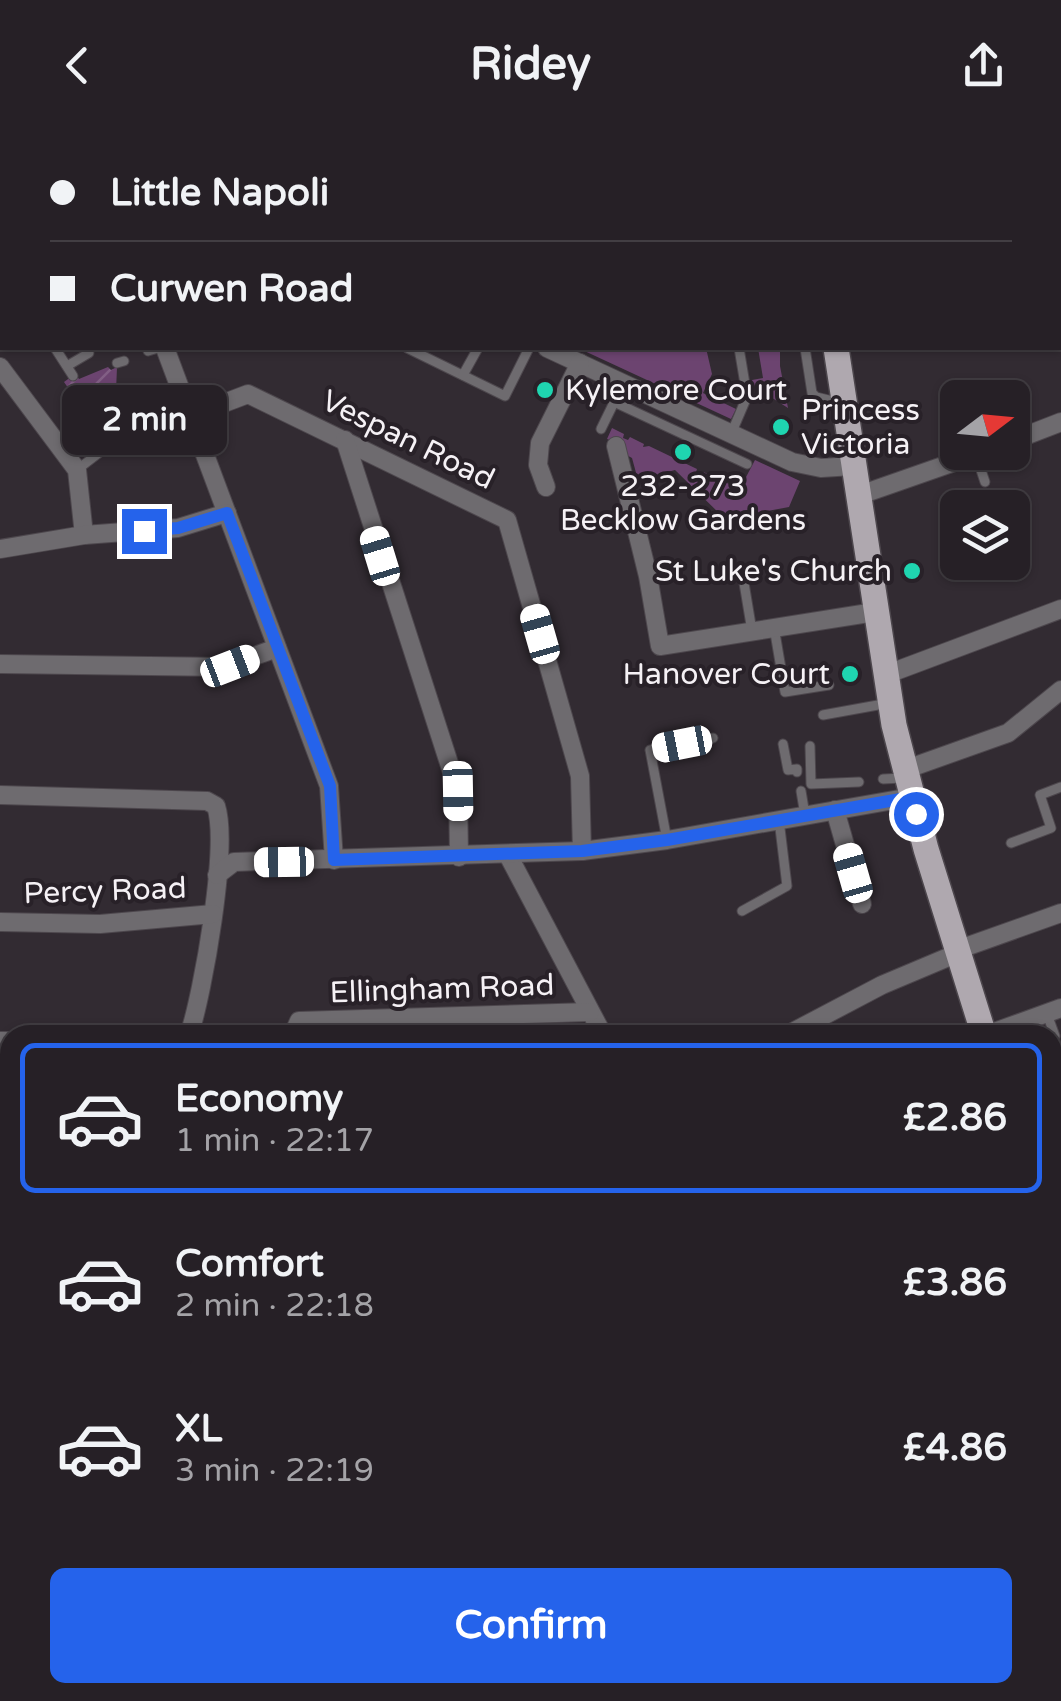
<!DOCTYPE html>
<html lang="en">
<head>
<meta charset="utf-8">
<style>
  body { margin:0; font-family:"Varela Round",sans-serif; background:#322d32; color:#f1f3f6; height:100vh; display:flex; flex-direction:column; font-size:38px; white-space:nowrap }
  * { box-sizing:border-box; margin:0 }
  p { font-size:32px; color:#a4a3a7 }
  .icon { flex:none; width:55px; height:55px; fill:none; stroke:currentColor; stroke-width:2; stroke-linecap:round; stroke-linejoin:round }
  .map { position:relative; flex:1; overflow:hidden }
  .panel { position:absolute; left:0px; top:895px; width:1062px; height:678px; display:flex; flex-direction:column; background:#262026; border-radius:30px 30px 0 0; box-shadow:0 2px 8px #0004,0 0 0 2px #423e43 }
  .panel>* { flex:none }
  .guide { position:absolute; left:0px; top:0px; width:1062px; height:220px; box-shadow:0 2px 8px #0004,0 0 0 2px #423e43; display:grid; align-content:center; height:220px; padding:0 50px; background:#262026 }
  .needle { width:65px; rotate:74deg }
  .controls { position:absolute; left:940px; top:250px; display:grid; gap:20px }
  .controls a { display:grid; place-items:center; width:90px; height:90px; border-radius:15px; background:#262026; box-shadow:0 2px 8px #0004,0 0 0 2px #423e43; font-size:50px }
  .end { position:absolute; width:45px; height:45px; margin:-22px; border:12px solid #2563eb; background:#fff; box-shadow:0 0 0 5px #fff }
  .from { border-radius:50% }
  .bubble { position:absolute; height:70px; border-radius:15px; background:#262026; box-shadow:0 2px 8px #0004,0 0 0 2px #423e43; font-size:32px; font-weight:700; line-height:70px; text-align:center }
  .car { position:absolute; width:30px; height:60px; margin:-30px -15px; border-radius:12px; box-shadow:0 0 8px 2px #0007; background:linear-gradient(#fff 24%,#345 0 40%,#fff 0 76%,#345 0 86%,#fff 0) }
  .guide b { display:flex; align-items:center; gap:35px; height:95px; font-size:38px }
  .guide b+b { border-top:2px solid #423e43 }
  .guide i { width:25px; height:25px; background:#f1f3f6 }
  ul { padding:18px 0 0; list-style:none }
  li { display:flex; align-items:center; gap:30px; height:150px; margin:0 20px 15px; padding:0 30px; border:5px solid transparent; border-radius:15px }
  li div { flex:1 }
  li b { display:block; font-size:38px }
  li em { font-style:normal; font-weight:700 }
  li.current { border-color:#2563eb }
  li>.icon { width:90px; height:90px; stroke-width:1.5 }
  .primary-button { display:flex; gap:20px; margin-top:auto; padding:20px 50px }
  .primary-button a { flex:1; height:115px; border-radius:15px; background:#2563eb; color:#fff; font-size:40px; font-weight:700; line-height:115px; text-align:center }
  header { display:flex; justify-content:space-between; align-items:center; height:130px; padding:0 50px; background:#262026; font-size:45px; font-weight:700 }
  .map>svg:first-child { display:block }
  .green { fill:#6c4470 }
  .garden { fill:url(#garden-furrows) }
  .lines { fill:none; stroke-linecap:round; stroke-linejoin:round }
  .lane-casing { stroke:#4d474d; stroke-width:11 }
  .street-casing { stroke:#4d474d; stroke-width:20 }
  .secondary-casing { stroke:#4d474d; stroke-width:25 }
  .primary-casing { stroke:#4d474d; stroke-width:28 }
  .lane { stroke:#6e6b6f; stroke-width:9 }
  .street { stroke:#6e6b6f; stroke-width:18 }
  .secondary { stroke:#938d93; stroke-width:22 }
  .primary { stroke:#afa8af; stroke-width:25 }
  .route { stroke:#2563eb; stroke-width:12 }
  .poi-dot { fill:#1fd5b0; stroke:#282128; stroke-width:4 }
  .labels { text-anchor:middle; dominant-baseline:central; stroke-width:8; stroke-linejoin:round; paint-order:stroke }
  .poi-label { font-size:30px; fill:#f5f1f5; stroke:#282128; text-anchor:start }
  .street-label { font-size:30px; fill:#f5f1f5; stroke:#282128 }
</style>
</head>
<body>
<header><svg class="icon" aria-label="back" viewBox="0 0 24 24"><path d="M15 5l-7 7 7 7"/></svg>Ridey<svg class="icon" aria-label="share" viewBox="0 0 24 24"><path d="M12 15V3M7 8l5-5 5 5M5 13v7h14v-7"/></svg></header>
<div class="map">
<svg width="1061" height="1571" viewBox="0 0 1061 1571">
  <defs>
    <pattern id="garden-furrows" width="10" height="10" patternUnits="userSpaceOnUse" patternTransform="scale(2.5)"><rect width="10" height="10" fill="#6c4470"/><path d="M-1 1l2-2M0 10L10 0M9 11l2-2" fill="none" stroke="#825f85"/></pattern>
  </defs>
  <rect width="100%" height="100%" fill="#322b32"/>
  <g class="green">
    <polygon points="578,218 706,218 712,244 703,263 736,279 731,289"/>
    <polygon points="758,218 778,218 780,220 780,236 788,278 755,257 752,250 763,248"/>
    <polygon points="612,298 624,304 623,308 628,310 630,307 644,314 643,317 649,316 697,339 696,342 704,342 721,353 722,351 734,356 739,347 745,349 755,330 800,351 789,377 725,389 675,340 638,350 632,328 621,322 623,315 607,309"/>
  </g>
  <polygon class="garden" points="108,237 111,240 117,237 116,261 124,282 123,293 108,304 98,301 64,252 75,244 79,249"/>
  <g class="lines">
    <g class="lane-casing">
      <g id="lane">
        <polyline points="361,0 364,2"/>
        <polyline points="55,218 73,246"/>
        <polyline points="407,218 505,266 529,218"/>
        <polyline points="805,218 812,263 816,267 841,273"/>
        <polyline points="148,221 158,218"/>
        <polyline points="117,233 124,231"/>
        <polyline points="67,236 89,223"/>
        <polyline points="463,245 478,218"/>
        <polyline points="614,272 747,334"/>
        <polyline points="601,299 623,254"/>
        <polyline points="731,304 749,262 745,254 739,218"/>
        <polyline points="976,325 985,352"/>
        <polyline points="78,339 134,296 186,274"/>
        <polyline points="743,447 752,501"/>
        <polyline points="774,497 785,562 829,555"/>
        <polyline points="823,585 889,573"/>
        <polyline points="783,614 788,640 797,639 797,642"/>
        <polyline points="810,616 811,654 859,652"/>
        <polyline points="883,649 903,648"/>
        <polyline points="801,661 805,685"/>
        <polyline points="667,710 650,620 713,608"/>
        <polyline points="1011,713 1051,698 1040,665 1061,657"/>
        <polyline points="742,781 787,756 779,690"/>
        <polyline points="1047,884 1055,906"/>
        <polyline points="1052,1251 1061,1278"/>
        <polyline points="0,1399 10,1391"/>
        <polyline points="1052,1514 1061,1538"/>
      </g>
    </g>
    <g class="street-casing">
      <g id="street">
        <polyline points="47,0 48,2"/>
        <polyline points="180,0 182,2"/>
        <polyline points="229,0 230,2"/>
        <polyline points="479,0 482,2"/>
        <polyline points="630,0 632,2"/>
        <polyline points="966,0 966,2"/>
        <polyline points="651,2 657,0"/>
        <polyline points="1060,5 1061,5"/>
        <polyline points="0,96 2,100"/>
        <polyline points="165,218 329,656 334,730"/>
        <polyline points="547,218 792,332 821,338 853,336"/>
        <polyline points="0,237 77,340 84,405"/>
        <polyline points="190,286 248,264 507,390 580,646 582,721"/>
        <polyline points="345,310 458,661 459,727"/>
        <polyline points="1012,311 1061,292"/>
        <polyline points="616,316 648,446 660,516 875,482"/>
        <polyline points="546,357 538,335 540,313 580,233"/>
        <polyline points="857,366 983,322"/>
        <polyline points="0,419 84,405 178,398 227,383"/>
        <polyline points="0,534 224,537 277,518"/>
        <polyline points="885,545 1061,479"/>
        <polyline points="904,640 1008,603 1061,560"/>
        <path d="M0 665 207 671 216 676C229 716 203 863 189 905"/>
        <polyline points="835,680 862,774"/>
        <polyline points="508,725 603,905"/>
        <polyline points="217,745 234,732 582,721 667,710 911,667"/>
        <polyline points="0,792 100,794 213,784"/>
        <polyline points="957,820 1061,783"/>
        <polyline points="299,905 295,900 299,891 590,882"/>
        <polyline points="787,905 882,855 958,823"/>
        <polyline points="986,905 1061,878"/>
        <polyline points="0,911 10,911"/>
        <polyline points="0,1025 10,1025"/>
        <polyline points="1052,1041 1061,1037"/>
        <polyline points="1052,1304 1061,1301"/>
        <polyline points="1052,1431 1061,1427"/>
        <polyline points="0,1491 10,1483"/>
        <polyline points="267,1562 271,1571"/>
        <polyline points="593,1562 596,1571"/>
        <polyline points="134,1571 148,1562"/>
        <polyline points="390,1571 404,1562"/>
        <polyline points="673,1571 696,1562"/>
        <polyline points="1044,1571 1061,1565"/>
      </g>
    </g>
    <g class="secondary-casing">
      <g id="secondary">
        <polyline points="292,2 295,0"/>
        <polyline points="0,191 2,190"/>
      </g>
    </g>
    <g class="primary-casing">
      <g id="primary">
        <polyline points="799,0 799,2"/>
        <polyline points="836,218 894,595 926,719 984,905"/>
        <polyline points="1052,1134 1061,1161"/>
      </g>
    </g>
    <use href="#lane" class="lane"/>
    <use href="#street" class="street"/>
    <use href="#secondary" class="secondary"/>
    <use href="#primary" class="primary"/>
  </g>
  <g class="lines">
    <polyline class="route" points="144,401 178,398 227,383 330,656 334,730 582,721 667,710 912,667 916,684"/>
  </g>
  <g class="poi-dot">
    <circle cx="545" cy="260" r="10"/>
    <circle cx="781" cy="297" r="10"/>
    <circle cx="683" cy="322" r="10"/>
    <circle cx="912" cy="441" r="10"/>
    <circle cx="850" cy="544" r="10"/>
  </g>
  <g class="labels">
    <g class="poi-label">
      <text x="565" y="260">Kylemore Court</text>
      <text x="801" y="280">Princess<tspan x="801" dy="34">Victoria</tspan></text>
      <text x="683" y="356" text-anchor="middle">232-273<tspan x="683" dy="34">Becklow Gardens</tspan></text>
      <text x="892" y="441" text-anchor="end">St Luke's Church</text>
      <text x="830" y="544" text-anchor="end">Hanover Court</text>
    </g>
    <g class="street-label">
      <text transform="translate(408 310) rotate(26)">Vespan Road</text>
      <text transform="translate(105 761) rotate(-2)">Percy Road</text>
      <text transform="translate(442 859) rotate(-2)">Ellingham Road</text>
    </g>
  </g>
</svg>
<div class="controls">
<a><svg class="needle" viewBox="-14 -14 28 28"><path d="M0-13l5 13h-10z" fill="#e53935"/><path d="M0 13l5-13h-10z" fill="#a4a3a7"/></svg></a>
<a><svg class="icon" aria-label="layers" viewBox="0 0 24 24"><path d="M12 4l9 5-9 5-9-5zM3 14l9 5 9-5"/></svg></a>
</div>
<i class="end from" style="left:916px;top:684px"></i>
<i class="end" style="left:144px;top:401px"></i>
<div class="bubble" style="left:62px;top:255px;width:165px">2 min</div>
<i class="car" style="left:380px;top:426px;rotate:343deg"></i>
<i class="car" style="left:540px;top:504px;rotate:344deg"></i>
<i class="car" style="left:230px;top:536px;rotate:69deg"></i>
<i class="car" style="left:682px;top:614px;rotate:259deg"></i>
<i class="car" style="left:458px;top:661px;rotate:179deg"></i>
<i class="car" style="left:284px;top:732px;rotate:269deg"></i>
<i class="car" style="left:853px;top:743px;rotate:344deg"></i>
<div class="guide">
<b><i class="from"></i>Little Napoli</b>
<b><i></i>Curwen Road</b>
</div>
<section class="panel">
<ul>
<li class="current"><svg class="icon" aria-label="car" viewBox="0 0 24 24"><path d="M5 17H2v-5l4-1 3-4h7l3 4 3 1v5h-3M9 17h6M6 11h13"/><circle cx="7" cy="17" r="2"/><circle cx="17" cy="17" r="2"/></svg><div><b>Economy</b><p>1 min · 22:17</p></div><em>£2.86</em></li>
<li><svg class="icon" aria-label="car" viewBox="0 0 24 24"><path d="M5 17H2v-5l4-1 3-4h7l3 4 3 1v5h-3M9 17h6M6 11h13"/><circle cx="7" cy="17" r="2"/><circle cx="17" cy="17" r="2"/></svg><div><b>Comfort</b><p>2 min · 22:18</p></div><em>£3.86</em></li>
<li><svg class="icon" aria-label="car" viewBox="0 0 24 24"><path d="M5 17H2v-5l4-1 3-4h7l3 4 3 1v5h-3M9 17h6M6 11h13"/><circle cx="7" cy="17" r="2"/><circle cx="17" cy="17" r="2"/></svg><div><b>XL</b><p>3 min · 22:19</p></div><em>£4.86</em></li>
</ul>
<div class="primary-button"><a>Confirm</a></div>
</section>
</div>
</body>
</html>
